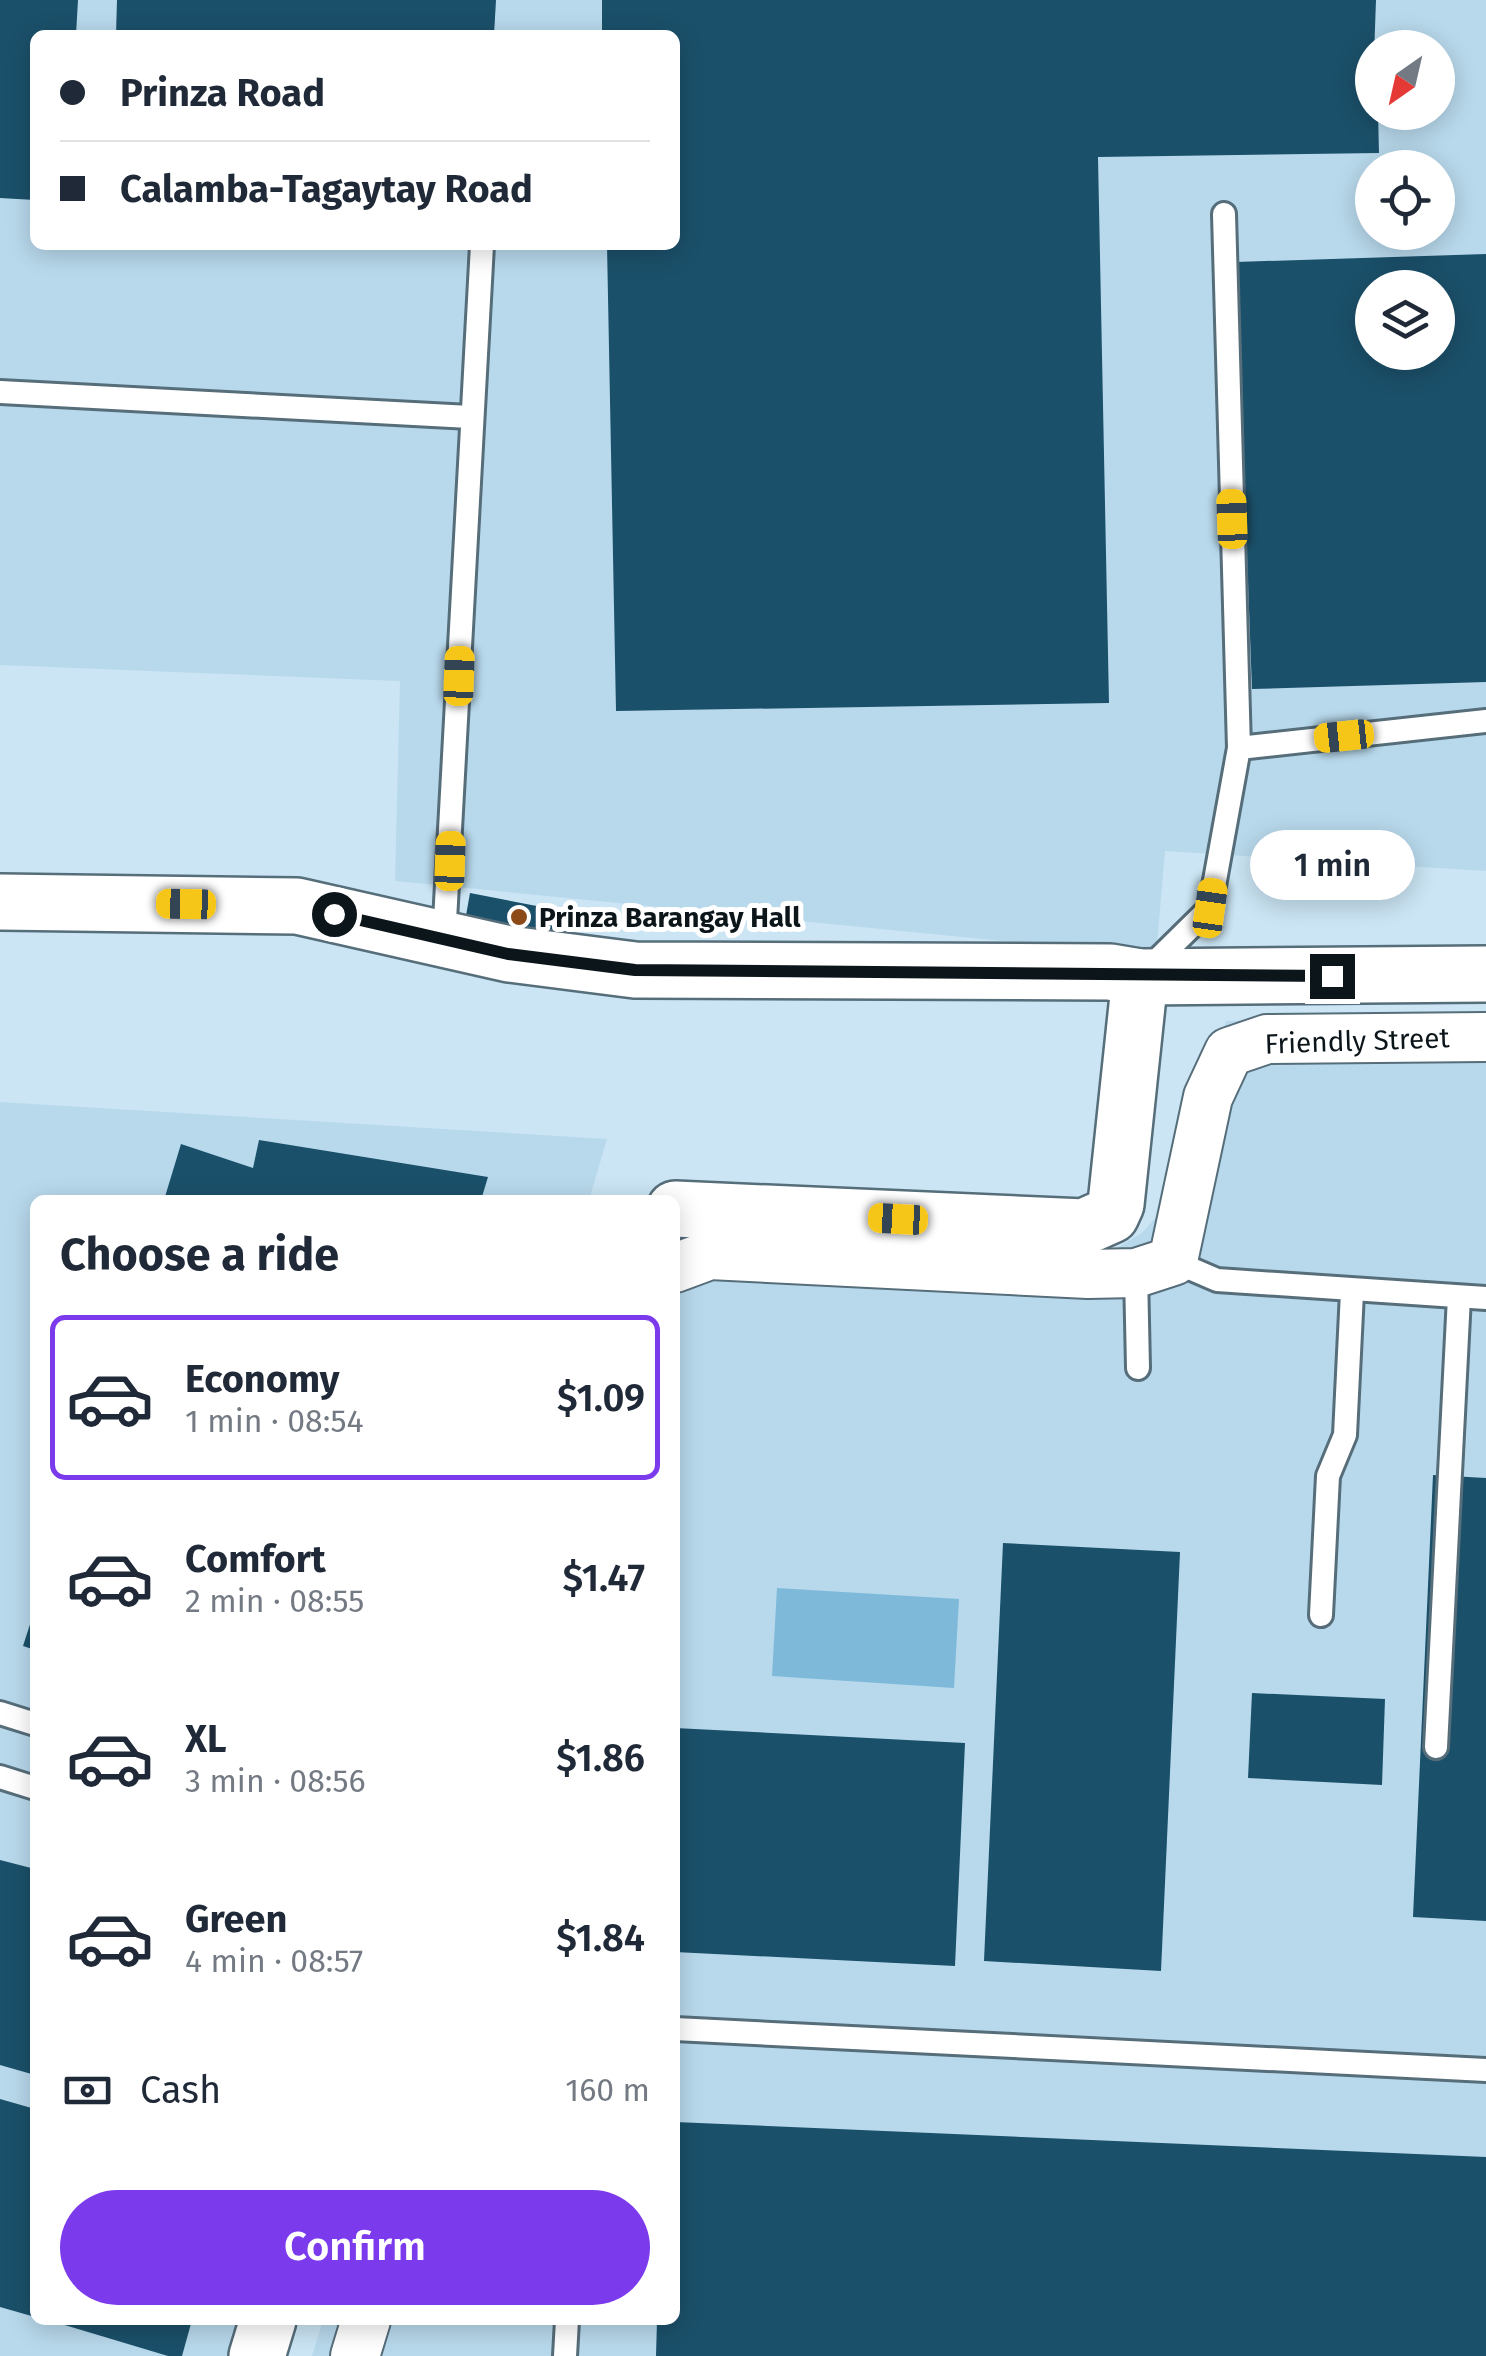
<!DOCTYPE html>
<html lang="en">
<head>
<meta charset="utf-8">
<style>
  body { margin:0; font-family:"Fira Sans",sans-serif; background:#f2f2f3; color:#1f2937; height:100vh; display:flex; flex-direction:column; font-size:38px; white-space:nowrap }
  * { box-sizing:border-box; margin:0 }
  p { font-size:32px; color:#747a83 }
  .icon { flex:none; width:55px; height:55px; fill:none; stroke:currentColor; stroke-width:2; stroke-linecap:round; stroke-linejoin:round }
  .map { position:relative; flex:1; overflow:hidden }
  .drawer { position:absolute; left:30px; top:1195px; width:650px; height:1130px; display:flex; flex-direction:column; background:#fff; border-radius:15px; box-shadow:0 5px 25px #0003 }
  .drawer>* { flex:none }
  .hud { position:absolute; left:30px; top:30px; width:650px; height:220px; border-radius:15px; box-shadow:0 5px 25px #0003; display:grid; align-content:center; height:220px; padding:0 30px; background:#fff }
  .needle { width:65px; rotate:214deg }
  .tools { position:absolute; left:1355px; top:30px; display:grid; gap:20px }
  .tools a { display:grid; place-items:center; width:100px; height:100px; border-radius:50%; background:#fff; box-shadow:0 5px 25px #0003; font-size:50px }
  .end { position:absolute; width:45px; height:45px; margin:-22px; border:12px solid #0c151a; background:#fff; box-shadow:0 0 0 5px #fff }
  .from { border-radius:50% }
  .bubble { position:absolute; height:70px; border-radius:35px; background:#fff; box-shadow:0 5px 25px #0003; font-size:32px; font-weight:600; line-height:70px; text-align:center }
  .car { position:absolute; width:30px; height:60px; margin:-30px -15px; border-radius:12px; box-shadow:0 0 8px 2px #0007; background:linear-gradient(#f5c518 24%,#345 0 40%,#f5c518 0 76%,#345 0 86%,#f5c518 0) }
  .hud b { display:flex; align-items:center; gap:35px; height:95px; font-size:38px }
  .hud b+b { border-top:2px solid #e0e1e3 }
  .hud i { width:25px; height:25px; background:#1f2937 }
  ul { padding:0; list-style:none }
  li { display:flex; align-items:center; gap:30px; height:165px; margin:0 20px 15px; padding:0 10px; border:5px solid transparent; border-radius:15px }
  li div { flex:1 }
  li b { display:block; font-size:38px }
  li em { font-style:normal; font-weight:600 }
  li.current { border-color:#7c3aed }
  li>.icon { width:90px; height:90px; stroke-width:1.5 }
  h2 { padding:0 30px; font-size:45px; line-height:120px }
  .pay { display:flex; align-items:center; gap:25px; height:110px; padding:0 30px; font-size:38px }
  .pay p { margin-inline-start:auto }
  .primary-button { display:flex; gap:20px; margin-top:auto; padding:20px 30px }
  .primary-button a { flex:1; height:115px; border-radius:60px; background:#7c3aed; color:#fff; font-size:40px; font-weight:600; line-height:115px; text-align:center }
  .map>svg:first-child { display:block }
  .built { fill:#b8d9ec; fill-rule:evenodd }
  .green { fill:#7eb9da }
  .building { fill:#1b506a; fill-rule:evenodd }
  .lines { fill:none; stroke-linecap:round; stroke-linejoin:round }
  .service-casing { stroke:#566d7a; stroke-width:28 }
  .minor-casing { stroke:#566d7a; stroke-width:52 }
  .tertiary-casing { stroke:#566d7a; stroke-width:60 }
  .secondary-casing { stroke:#566d7a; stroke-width:60 }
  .service { stroke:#fff; stroke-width:22 }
  .minor { stroke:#fff; stroke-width:48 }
  .tertiary { stroke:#fff; stroke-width:55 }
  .secondary { stroke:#fff; stroke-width:55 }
  .route { stroke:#0c151a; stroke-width:12 }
  .poi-dot { fill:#8d4a19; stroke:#fff; stroke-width:4 }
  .labels { text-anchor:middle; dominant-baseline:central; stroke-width:10; stroke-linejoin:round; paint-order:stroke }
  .poi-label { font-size:28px; font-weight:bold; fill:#0c151a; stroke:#fff; text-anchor:start }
  .street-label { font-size:28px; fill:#0c151a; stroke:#fff }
</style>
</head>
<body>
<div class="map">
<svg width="1486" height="2356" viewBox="0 0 1486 2356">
  <rect width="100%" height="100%" fill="#cbe5f4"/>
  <g class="built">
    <path d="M0 0H1486V871L1165 851 1156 956 395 881 400 681 0 665ZM35 35H675V245H35ZM1372 48H1438V112H1372ZM1372 168H1438V232H1372ZM1372 288H1438V352H1372Z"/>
    <polygon points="1486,1016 1486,2356 312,2356 323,2320 675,2320 675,1237 1031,1254 1110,1252 1142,1233 1165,1207 1226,1021"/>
    <polygon points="0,1102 607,1139 589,1200 35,1200 35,2320 258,2320 248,2356 0,2356"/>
  </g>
  <polygon class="green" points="777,1588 959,1599 954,1688 772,1676"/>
  <g class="building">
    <polygon points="0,0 78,0 76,35 35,35 35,200 0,198"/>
    <polygon points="117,0 496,0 494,35 116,35"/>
    <polygon points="602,0 1376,0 1372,112 1378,112 1379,153 1098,157 1109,703 616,711 607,245 675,245 675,35 602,35"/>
    <path d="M1486 254V682L1252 689 1236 262ZM1372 288H1438V352H1372Z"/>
    <polygon points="470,893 573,913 568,941 465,921"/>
    <polygon points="259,1140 488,1177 481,1200 164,1200 181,1144 253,1168"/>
    <polygon points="1433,1475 1486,1478 1486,1921 1413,1917"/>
    <polygon points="1003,1543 1180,1552 1161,1971 984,1961"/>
    <polygon points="34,1612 35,1612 35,1650 23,1646"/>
    <polygon points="1252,1693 1385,1699 1382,1785 1248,1778"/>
    <polygon points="675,1728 965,1743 955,1966 675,1952"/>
    <polygon points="0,1860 35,1869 35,2075 0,2065"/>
    <polygon points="0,2099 35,2109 35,2317 0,2307"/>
    <polygon points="675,2122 1486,2157 1486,2356 656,2356 657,2320 675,2320"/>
    <polygon points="48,2320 192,2320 182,2356 168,2356"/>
  </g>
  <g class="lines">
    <g class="service-casing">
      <g id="service">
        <polyline points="1224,214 1239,748"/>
        <polyline points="0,392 470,417"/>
        <polyline points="444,939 482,245"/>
        <polyline points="1146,971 1210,908 1239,748 1486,721"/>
        <polyline points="1173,1261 1217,1280 1486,1298"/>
        <polyline points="1136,1273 1138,1368"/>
        <polyline points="1321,1615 1328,1476 1345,1435 1352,1292"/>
        <polyline points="0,1713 35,1724"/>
        <polyline points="1436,1747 1459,1297"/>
        <polyline points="0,1777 35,1788"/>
        <polyline points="675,2029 1486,2070"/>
        <polyline points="565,2356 567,2320"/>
      </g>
    </g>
    <g class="minor-casing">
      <g id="minor">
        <polyline points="675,1268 710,1255 1088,1274 1136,1273 1173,1261 1208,1097 1229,1052 1267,1039 1486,1037"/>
        <polyline points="355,2356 366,2320"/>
      </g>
    </g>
    <g class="tertiary-casing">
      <g id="tertiary">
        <polyline points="675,1209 1084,1227 1111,1215 1116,1204 1140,977"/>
        <polyline points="257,2356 268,2320"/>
      </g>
    </g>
    <g class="secondary-casing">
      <polyline id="secondary" points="0,902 297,906 509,954 635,970 1110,972 1140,977 1486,974"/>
    </g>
    <use href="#service" class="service"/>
    <use href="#minor" class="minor"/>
    <use href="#tertiary" class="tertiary"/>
    <use href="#secondary" class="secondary"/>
  </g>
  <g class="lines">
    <polyline class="route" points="334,914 508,954 635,970 1332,976"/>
  </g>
  <circle class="poi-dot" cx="519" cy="917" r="10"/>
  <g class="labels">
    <g class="poi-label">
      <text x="539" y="917">Prinza Barangay Hall</text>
    </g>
    <g class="street-label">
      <text transform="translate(1357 1041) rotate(-2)">Friendly Street</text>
    </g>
  </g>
</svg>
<div class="tools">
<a><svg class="needle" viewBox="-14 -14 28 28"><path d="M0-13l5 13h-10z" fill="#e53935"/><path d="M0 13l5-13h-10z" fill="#747a83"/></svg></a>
<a><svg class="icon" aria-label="locate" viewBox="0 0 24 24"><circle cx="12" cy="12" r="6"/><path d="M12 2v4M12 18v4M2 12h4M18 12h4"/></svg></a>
<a><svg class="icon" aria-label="layers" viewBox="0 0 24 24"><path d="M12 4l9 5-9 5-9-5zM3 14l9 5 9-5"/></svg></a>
</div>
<i class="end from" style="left:334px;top:914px"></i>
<i class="end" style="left:1332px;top:976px"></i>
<div class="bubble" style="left:1250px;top:830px;width:165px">1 min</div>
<i class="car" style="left:1232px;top:519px;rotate:358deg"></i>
<i class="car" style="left:459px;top:676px;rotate:2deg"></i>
<i class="car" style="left:1344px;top:736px;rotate:264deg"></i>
<i class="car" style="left:450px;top:861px;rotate:2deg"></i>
<i class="car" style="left:186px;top:904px;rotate:271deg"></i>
<i class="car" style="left:1210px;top:908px;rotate:8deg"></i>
<i class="car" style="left:898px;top:1219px;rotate:273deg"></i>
<div class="hud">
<b><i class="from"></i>Prinza Road</b>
<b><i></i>Calamba-Tagaytay Road</b>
</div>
<section class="drawer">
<h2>Choose a ride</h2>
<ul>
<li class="current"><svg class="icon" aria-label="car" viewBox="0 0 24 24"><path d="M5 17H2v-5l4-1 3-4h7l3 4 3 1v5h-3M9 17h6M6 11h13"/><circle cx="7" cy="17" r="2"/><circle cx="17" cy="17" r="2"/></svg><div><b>Economy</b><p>1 min · 08:54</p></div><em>$1.09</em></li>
<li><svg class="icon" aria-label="car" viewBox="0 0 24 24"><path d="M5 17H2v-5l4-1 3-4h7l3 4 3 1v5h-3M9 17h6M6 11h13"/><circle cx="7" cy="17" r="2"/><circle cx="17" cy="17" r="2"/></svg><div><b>Comfort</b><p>2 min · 08:55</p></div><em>$1.47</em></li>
<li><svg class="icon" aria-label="car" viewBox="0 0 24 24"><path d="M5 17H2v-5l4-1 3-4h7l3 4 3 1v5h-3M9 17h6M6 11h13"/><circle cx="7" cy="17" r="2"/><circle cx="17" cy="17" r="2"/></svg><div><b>XL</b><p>3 min · 08:56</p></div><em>$1.86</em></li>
<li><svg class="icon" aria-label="car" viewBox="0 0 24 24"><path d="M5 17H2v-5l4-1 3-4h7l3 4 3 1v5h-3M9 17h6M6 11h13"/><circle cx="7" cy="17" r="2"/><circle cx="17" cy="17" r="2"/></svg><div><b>Green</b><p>4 min · 08:57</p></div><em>$1.84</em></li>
</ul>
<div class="pay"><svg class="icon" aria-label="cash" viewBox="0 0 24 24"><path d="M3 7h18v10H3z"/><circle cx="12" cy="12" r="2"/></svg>Cash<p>160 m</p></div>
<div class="primary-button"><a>Confirm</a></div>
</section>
</div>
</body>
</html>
